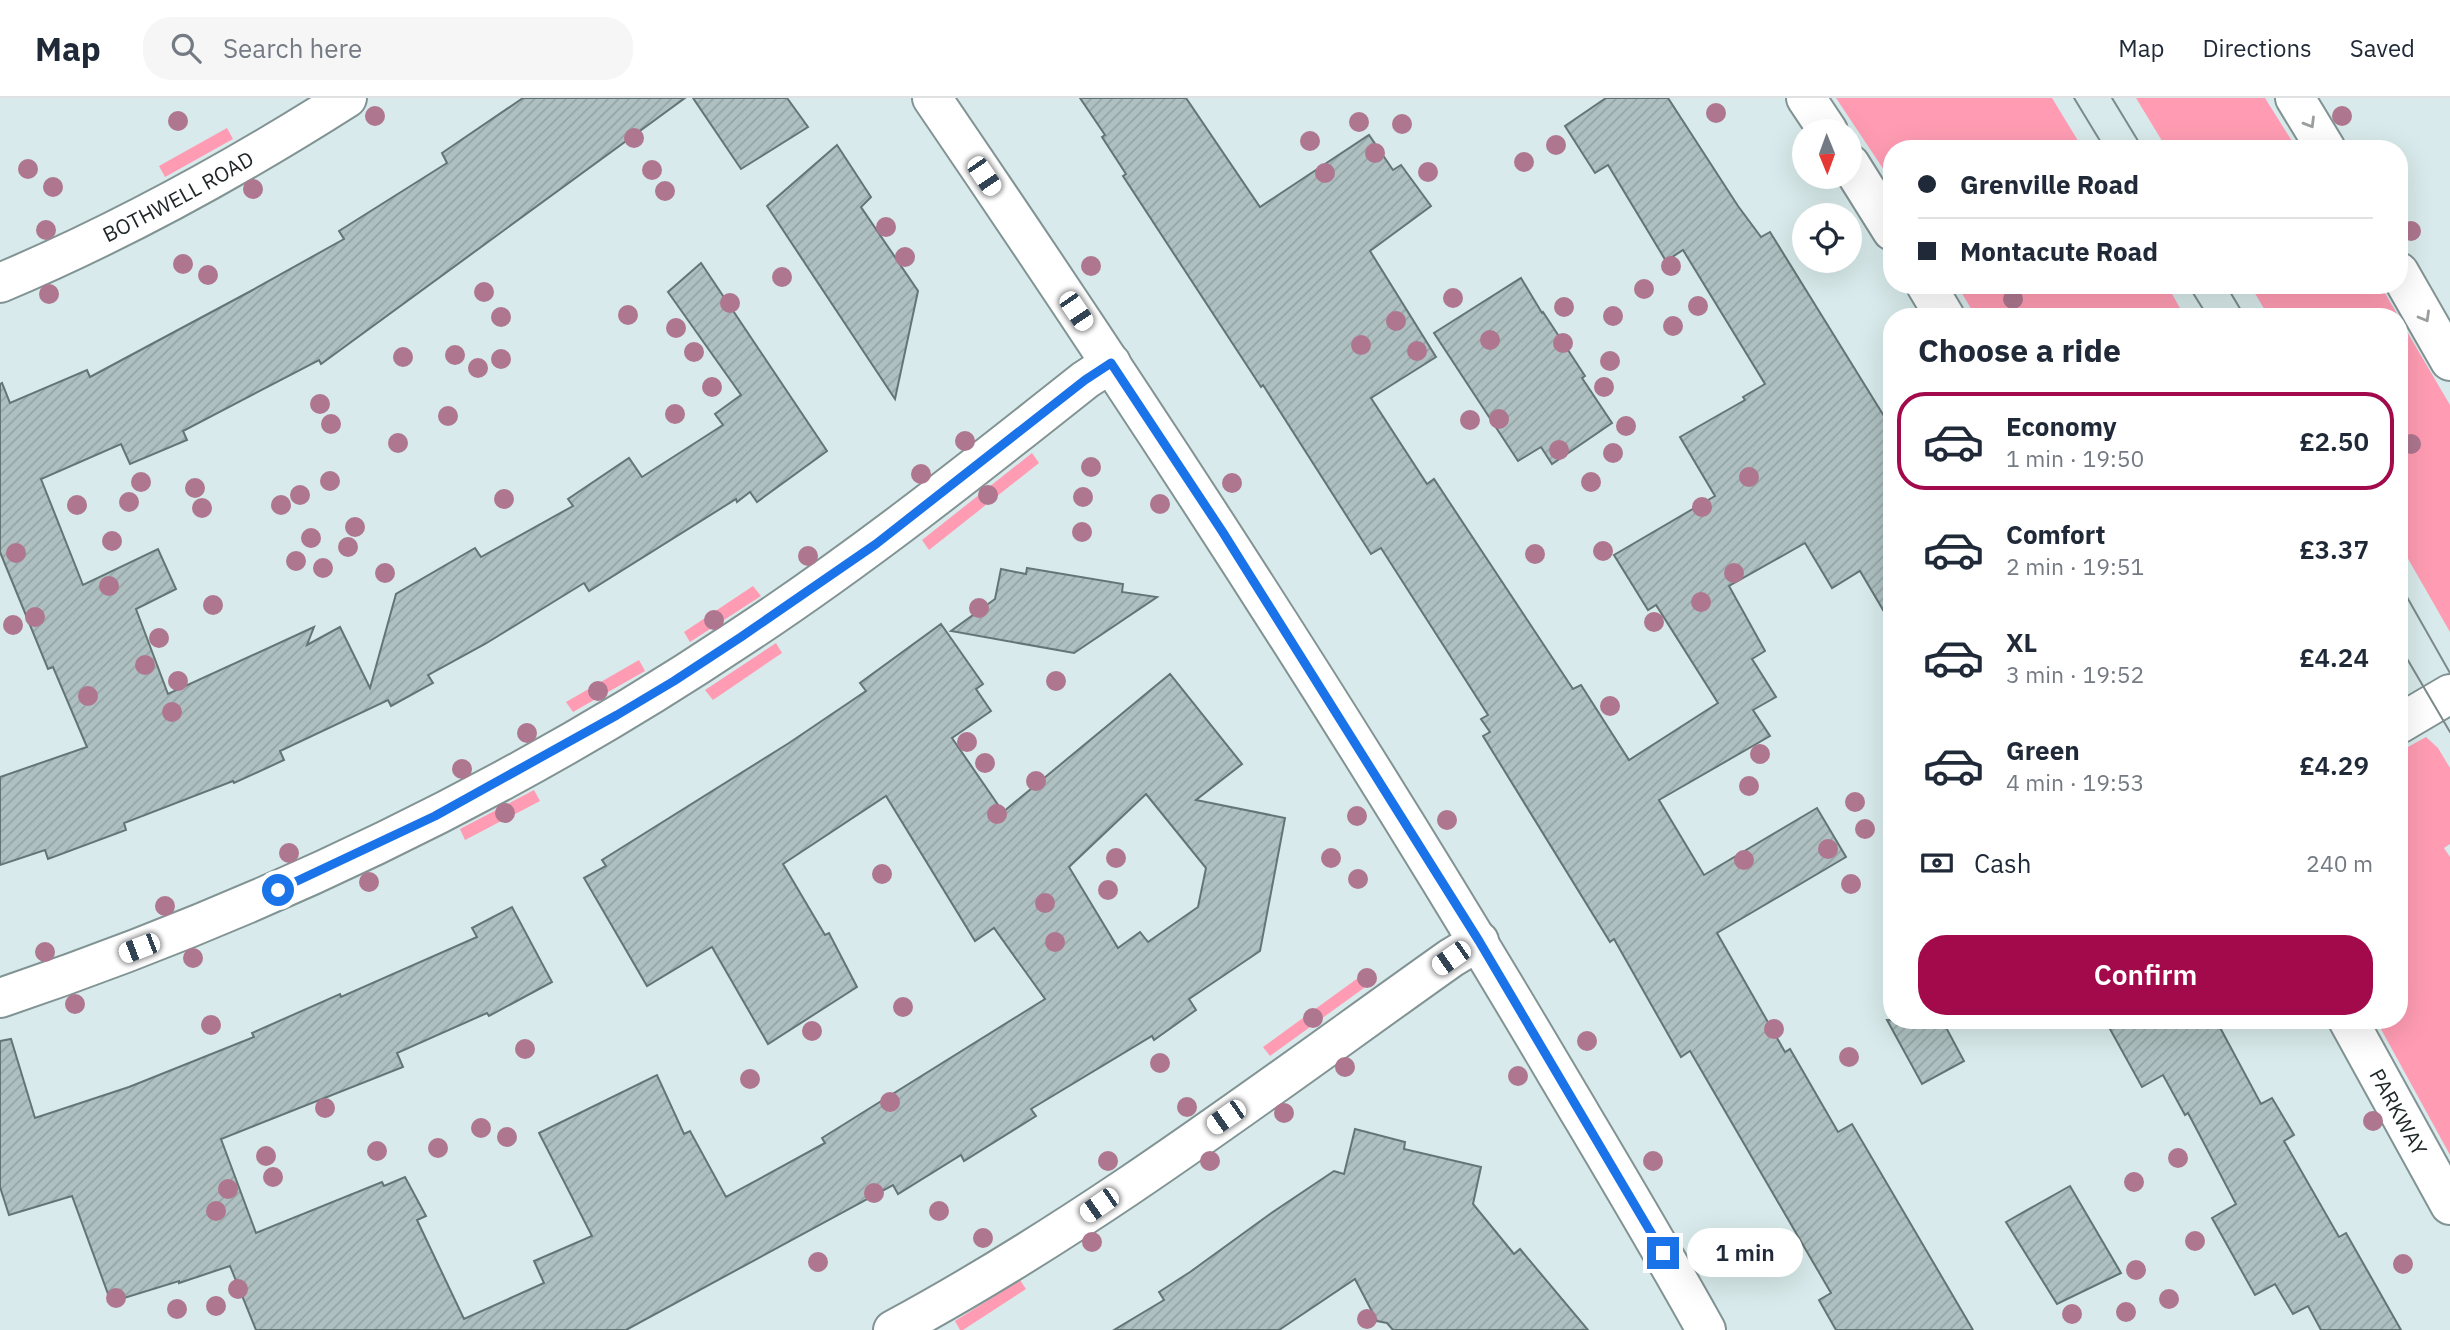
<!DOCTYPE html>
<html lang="en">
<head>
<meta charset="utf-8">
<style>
  body { margin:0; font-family:"IBM Plex Sans",sans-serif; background:#f6f6f7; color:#1f2937; height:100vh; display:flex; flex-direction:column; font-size:26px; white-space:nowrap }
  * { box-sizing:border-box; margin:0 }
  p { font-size:23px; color:#747a83 }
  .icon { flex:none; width:38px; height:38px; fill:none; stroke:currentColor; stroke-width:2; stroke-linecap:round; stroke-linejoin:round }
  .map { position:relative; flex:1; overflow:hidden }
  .side { position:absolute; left:1883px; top:210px; width:525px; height:721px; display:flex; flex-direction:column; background:#fff; border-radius:28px; box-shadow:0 7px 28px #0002 }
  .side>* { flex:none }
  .banner { position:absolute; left:1883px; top:42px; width:525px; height:154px; border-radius:28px; box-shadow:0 7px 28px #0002; display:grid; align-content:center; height:154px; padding:0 35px; background:#fff }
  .needle { width:46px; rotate:179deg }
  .tools { position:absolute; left:1792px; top:21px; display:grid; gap:14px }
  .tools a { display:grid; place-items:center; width:70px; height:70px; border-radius:50%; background:#fff; box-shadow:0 7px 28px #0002; font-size:35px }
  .end { position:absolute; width:32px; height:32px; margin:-16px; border:9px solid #1a73e8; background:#fff; box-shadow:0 0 0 4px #fff }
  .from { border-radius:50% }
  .bubble { position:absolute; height:49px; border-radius:24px; background:#fff; box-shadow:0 7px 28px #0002; font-size:23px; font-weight:600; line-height:49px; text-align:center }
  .car { position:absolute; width:21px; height:42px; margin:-21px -10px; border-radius:9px; box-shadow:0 0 5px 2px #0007; background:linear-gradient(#fff 24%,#345 0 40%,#fff 0 76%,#345 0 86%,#fff 0) }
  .banner b { display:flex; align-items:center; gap:24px; height:66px; font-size:26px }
  .banner b+b { border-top:2px solid #e0e1e3 }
  .banner i { width:18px; height:18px; background:#1f2937 }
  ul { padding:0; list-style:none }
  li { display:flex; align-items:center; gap:21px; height:98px; margin:0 14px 10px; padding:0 21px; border:4px solid transparent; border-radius:28px }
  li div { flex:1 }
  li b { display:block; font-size:26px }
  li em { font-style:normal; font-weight:600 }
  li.on { border-color:#a20a4b }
  li>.icon { width:63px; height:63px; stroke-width:1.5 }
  h2 { padding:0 35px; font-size:32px; line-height:84px }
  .pay { display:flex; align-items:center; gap:18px; height:77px; padding:0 35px; font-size:26px }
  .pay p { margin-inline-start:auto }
  .action { display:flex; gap:14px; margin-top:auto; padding:14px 35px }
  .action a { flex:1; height:80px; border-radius:28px; background:#a20a4b; color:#fff; font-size:28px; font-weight:600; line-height:80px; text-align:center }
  header { display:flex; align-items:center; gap:42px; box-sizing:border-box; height:98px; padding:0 35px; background:#fff; border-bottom:2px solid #e0e1e3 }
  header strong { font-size:33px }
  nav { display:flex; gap:38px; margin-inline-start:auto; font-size:24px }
  .search { width:490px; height:63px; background:#f6f6f7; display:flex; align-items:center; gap:18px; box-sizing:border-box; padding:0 24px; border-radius:28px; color:#747a83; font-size:26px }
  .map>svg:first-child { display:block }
  .grass { fill:#ff9cb3 }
  .building { fill:url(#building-hatch); stroke:#647576; stroke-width:2; fill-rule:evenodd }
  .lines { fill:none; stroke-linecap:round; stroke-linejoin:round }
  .street-casing { stroke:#829394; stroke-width:42 }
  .secondary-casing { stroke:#829394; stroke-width:42 }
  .street { stroke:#fff; stroke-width:38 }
  .secondary { stroke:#fff; stroke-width:38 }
  .tram { stroke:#7d898a; stroke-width:2 }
  .tree { fill:#ae778f }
  .oneway { stroke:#9b9e9e }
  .route { stroke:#1a73e8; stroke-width:9 }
  .labels { text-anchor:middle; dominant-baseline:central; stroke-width:6; stroke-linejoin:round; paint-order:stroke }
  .street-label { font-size:21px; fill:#202728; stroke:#d8eaeb }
</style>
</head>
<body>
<header>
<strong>Map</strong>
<div class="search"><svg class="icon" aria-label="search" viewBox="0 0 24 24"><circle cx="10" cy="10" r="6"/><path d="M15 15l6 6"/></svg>Search here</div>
<nav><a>Map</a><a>Directions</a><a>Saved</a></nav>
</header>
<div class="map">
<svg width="2450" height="1232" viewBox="0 0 2450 1232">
  <defs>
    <pattern id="building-hatch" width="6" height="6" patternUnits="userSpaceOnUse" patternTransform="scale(1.75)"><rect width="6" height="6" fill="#aec0c1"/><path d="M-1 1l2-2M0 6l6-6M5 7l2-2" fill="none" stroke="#95a5a6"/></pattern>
  </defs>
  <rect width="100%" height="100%" fill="#d8eaeb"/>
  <g class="grass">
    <polygon points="1836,0 2052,0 2083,51 1892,51 1892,84"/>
    <polygon points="2136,0 2265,0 2297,51 2167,51"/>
    <polygon points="227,30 233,41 165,79 159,68"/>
    <polygon points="1957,187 2167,187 2185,219 1976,219"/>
    <polygon points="2250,187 2380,187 2399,219 2269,219"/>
    <polygon points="2399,220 2450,307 2450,534 2399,445"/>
    <polygon points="1032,355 1039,365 929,452 922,442"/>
    <polygon points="753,488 761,498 690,544 684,534"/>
    <polygon points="776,545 782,555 713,602 705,592"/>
    <polygon points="639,562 645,573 573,614 566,604"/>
    <polygon points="2426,639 2438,650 2450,670 2450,746 2444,750 2450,759 2450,1057 2376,922 2399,922 2399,654"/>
    <polygon points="534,692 540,703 465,742 460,731"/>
    <polygon points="1369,872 1375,882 1270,958 1263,949"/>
    <polygon points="1020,1182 1026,1191 963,1232 960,1232 955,1223"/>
  </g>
  <g class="building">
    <polygon points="523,0 685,0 321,266 319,262 183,333 187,342 130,366 121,346 41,381 83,487 158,451 176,491 136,511 168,596 314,529 307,547 340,529 370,590 396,496 475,450 481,459 573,408 568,401 629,360 642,379 723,327 715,316 741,297 668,194 701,165 827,353 757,404 750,394 737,404 736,401 589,493 584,485 485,546 428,577 433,585 391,608 388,602 280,653 284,662 234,685 233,683 124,725 126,732 48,761 45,752 0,767 0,679 87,649 53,569 48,571 0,454 0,286 2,285 10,305 87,272 90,279 249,194 344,141 339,133 447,65 442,55"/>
    <polygon points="693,0 787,0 808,29 741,71"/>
    <polygon points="1080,0 1186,0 1260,109 1369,37 1393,72 1401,67 1431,108 1370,153 1436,259 1371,300 1427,386 1434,381 1573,591 1581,587 1629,662 1718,605 1656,507 1648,512 1614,457 1715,398 1680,339 1745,302 1743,299 1765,286 1683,152 1666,163 1608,67 1595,75 1565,28 1606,0 1668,0 1738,108 1761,139 1770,134 1892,331 1892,527 1860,473 1832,490 1805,445 1729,488 1765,553 1752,561 1776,599 1753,612 1770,638 1659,702 1704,777 1817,710 1846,759 1717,835 1785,954 1790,951 1838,1034 1852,1026 1973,1232 1836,1232 1819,1202 1831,1195 1690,953 1681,959 1614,841 1610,844 1483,638 1490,634 1481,621 1488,617 1381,450 1371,456 1263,287 1261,289 1123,78 1126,76 1102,39 1105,37"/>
    <polygon points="837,47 871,99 861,109 918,193 895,301 767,108"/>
    <polygon points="1521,180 1542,215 1543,214 1585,278 1582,280 1612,325 1552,366 1541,349 1518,363 1434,235"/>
    <polygon points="1027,470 1123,486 1122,494 1157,499 1074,555 951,533 995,501 1001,471 1026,476"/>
    <path d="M941 526 983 586 976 591 991 613 952 640 1003 714 1170 576 1242 666 1196 702 1285 720 1260 853 1189 901 1196 912 1154 942 1152 938 1031 1011 1036 1018 964 1063 961 1057 898 1096 893 1087 626 1232H256L230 1168 179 1185V1183L111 1204 72 1098 9 1117 0 1089V943L11 941 35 1020 129 989 254 939 252 935 340 896 341 899 477 839 472 830 512 809 552 884 489 918 487 915 397 955 403 969 221 1041 256 1135 382 1084 384 1088 405 1079 426 1118 417 1122 464 1221 544 1185 534 1163 592 1138 539 1035 657 977 684 1036 690 1033 726 1099 825 1045 822 1040 1045 901 994 830 975 843 886 698 783 766 825 837 829 835 857 889 768 946 712 849 647 888 584 780 606 768 602 762 789 645 866 593 860 585ZM1146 696 1206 770 1198 809 1148 844 1140 834 1118 850 1069 769Z"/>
    <polygon points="1887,922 1942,922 1964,963 1922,986"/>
    <polygon points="2105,922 2216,922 2261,1006 2272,1000 2294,1037 2284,1043 2339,1139 2346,1135 2401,1232 2321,1232 2308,1208 2293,1216 2275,1186 2255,1197 2212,1120 2236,1106 2188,1015 2185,1017 2163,977 2142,989"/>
    <polygon points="1355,1031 1405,1044 1404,1051 1481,1069 1473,1106 1514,1156 1520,1151 1588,1232 1393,1232 1387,1225 1377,1223 1355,1181 1279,1232 1114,1232 1164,1202 1159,1194 1190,1174 1270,1116 1334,1073 1344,1076"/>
    <polygon points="2070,1088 2121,1175 2057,1206 2006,1124"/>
  </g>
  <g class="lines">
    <g class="street-casing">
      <g id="street">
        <path d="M932 0C1149 318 1359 641 1555 973 1606 1059 1658 1145 1706 1232"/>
        <path id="s1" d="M0 185C121 134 237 70 347 0"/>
        <polyline points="2399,626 2450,596"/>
        <path d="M0 900C261 812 512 692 741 539 861 460 973 371 1085 282L1111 265"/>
        <path d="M893 1232C1090 1126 1269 989 1451 860L1479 843"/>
      </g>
    </g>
    <g class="secondary-casing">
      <g id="secondary">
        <polyline points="1806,0 1828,33"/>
        <polyline points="2295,0 2326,51"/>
        <polyline points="1850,66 1892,133"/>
        <polyline points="2399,174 2450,263"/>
        <polyline points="1926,187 1945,219"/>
        <path id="s2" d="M2348 922 2450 1107"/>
      </g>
    </g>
    <use href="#street" class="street"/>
    <use href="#secondary" class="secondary"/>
    <g class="tram">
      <polyline points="2074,0 2105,51"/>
      <polyline points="2112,0 2143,51"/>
      <polyline points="2188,187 2208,219"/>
      <polyline points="2226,187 2245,219"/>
      <polyline points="2399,485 2450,575"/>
      <polyline points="2399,547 2450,634"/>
    </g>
  </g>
  <g class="tree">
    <circle cx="1716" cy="15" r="10"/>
    <circle cx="375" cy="18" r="10"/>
    <circle cx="2342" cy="18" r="10"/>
    <circle cx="178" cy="23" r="10"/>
    <circle cx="1359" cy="24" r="10"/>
    <circle cx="1402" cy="26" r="10"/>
    <circle cx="634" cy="40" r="10"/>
    <circle cx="1310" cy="43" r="10"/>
    <circle cx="1556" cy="47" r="10"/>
    <circle cx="1375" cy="55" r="10"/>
    <circle cx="1524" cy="64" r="10"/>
    <circle cx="28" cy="71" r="10"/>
    <circle cx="652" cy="72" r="10"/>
    <circle cx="1428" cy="74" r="10"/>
    <circle cx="1325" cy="75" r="10"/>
    <circle cx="53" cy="89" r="10"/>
    <circle cx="253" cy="91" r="10"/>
    <circle cx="665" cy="93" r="10"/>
    <circle cx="886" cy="129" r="10"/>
    <circle cx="46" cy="132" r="10"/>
    <circle cx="2411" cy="133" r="10"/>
    <circle cx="905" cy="159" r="10"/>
    <circle cx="183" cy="166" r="10"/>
    <circle cx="1091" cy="168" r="10"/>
    <circle cx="1671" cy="168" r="10"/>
    <circle cx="208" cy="177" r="10"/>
    <circle cx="782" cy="179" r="10"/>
    <circle cx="1644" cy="191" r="10"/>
    <circle cx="484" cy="194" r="10"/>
    <circle cx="49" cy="196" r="10"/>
    <circle cx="1453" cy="200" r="10"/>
    <circle cx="2013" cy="201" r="10"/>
    <circle cx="730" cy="205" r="10"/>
    <circle cx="1698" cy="208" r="10"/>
    <circle cx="1564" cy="209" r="10"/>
    <circle cx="628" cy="217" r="10"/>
    <circle cx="1613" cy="218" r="10"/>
    <circle cx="501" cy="219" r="10"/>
    <circle cx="1396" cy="223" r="10"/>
    <circle cx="1673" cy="228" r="10"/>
    <circle cx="676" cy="230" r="10"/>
    <circle cx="1490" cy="242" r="10"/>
    <circle cx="1563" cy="245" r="10"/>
    <circle cx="1361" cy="247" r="10"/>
    <circle cx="1417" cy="253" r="10"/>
    <circle cx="694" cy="254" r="10"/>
    <circle cx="455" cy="257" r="10"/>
    <circle cx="403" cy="259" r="10"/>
    <circle cx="501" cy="261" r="10"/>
    <circle cx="1610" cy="263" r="10"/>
    <circle cx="478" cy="270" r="10"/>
    <circle cx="712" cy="289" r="10"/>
    <circle cx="1604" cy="289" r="10"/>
    <circle cx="320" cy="306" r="10"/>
    <circle cx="675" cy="316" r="10"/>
    <circle cx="448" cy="318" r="10"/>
    <circle cx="1499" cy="321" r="10"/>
    <circle cx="1470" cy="322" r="10"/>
    <circle cx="331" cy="326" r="10"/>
    <circle cx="1626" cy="328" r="10"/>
    <circle cx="965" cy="343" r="10"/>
    <circle cx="398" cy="345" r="10"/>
    <circle cx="2411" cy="346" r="10"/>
    <circle cx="1559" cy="352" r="10"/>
    <circle cx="1613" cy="355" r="10"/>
    <circle cx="1091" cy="369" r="10"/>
    <circle cx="921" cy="376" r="10"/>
    <circle cx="1749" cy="379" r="10"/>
    <circle cx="330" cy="383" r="10"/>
    <circle cx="141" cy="384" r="10"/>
    <circle cx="1591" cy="384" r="10"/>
    <circle cx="1232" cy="385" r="10"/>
    <circle cx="195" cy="390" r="10"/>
    <circle cx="300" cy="397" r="10"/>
    <circle cx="988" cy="397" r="10"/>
    <circle cx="1083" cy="399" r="10"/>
    <circle cx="504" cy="401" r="10"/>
    <circle cx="129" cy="404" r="10"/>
    <circle cx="1160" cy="406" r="10"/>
    <circle cx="77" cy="407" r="10"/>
    <circle cx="281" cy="407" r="10"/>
    <circle cx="1702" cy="409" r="10"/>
    <circle cx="202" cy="410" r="10"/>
    <circle cx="355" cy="429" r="10"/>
    <circle cx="1082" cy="434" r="10"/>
    <circle cx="311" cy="440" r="10"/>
    <circle cx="112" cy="443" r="10"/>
    <circle cx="348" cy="449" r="10"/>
    <circle cx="1603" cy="453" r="10"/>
    <circle cx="16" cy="455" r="10"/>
    <circle cx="1535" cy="456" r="10"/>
    <circle cx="808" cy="458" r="10"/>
    <circle cx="296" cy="463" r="10"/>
    <circle cx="323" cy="470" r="10"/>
    <circle cx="385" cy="475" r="10"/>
    <circle cx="1734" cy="475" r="10"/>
    <circle cx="109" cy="488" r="10"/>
    <circle cx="1701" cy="504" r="10"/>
    <circle cx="213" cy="507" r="10"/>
    <circle cx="979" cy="510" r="10"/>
    <circle cx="35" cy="519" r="10"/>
    <circle cx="714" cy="522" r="10"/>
    <circle cx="1654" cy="524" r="10"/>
    <circle cx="13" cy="527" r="10"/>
    <circle cx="159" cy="540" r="10"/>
    <circle cx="145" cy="567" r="10"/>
    <circle cx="178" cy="583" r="10"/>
    <circle cx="1056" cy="583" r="10"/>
    <circle cx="598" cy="593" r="10"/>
    <circle cx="88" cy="598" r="10"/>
    <circle cx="1610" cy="608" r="10"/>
    <circle cx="172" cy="614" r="10"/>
    <circle cx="527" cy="635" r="10"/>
    <circle cx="967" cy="644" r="10"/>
    <circle cx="1760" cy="656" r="10"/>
    <circle cx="985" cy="665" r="10"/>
    <circle cx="462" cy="671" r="10"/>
    <circle cx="1036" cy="683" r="10"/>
    <circle cx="1749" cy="688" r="10"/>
    <circle cx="1855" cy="704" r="10"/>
    <circle cx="505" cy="715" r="10"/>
    <circle cx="997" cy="716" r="10"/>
    <circle cx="1357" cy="718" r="10"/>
    <circle cx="1447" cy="722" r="10"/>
    <circle cx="1865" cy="731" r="10"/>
    <circle cx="1828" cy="751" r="10"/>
    <circle cx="289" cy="755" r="10"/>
    <circle cx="1116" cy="760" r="10"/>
    <circle cx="1331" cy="760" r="10"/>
    <circle cx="1744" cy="762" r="10"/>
    <circle cx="882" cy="776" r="10"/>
    <circle cx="1358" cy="781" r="10"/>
    <circle cx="369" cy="784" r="10"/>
    <circle cx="1851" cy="786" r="10"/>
    <circle cx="1108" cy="792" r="10"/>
    <circle cx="1045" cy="805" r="10"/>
    <circle cx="165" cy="808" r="10"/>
    <circle cx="1055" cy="844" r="10"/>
    <circle cx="45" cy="854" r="10"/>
    <circle cx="193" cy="860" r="10"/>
    <circle cx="1367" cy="880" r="10"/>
    <circle cx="75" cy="906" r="10"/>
    <circle cx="903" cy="909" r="10"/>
    <circle cx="1313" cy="920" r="10"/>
    <circle cx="211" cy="927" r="10"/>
    <circle cx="1774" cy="931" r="10"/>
    <circle cx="812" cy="933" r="10"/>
    <circle cx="1587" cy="943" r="10"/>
    <circle cx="525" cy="951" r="10"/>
    <circle cx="1849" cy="959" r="10"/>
    <circle cx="1160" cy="965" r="10"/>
    <circle cx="1345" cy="969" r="10"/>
    <circle cx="1518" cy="978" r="10"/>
    <circle cx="750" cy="981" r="10"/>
    <circle cx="890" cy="1004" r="10"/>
    <circle cx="1187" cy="1009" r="10"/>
    <circle cx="325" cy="1010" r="10"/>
    <circle cx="1284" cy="1015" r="10"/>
    <circle cx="2373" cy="1023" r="10"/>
    <circle cx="481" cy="1030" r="10"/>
    <circle cx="507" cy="1039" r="10"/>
    <circle cx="438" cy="1050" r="10"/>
    <circle cx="377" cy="1053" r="10"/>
    <circle cx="266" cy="1058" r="10"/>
    <circle cx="2178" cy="1060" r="10"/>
    <circle cx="1108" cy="1063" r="10"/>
    <circle cx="1210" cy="1063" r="10"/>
    <circle cx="1653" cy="1063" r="10"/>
    <circle cx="273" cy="1079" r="10"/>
    <circle cx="2134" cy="1084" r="10"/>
    <circle cx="228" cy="1091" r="10"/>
    <circle cx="874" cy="1095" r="10"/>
    <circle cx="216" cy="1113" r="10"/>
    <circle cx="939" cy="1113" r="10"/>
    <circle cx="983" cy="1140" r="10"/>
    <circle cx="2195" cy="1143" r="10"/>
    <circle cx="1092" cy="1144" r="10"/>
    <circle cx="818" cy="1164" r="10"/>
    <circle cx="2403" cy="1166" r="10"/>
    <circle cx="2136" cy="1172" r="10"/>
    <circle cx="238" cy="1191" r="10"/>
    <circle cx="116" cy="1200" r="10"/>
    <circle cx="2169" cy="1201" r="10"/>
    <circle cx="216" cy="1208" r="10"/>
    <circle cx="177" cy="1211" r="10"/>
    <circle cx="2126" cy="1214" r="10"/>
    <circle cx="2072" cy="1216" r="10"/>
    <circle cx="1367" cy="1221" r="10"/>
  </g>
  <defs><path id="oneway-chevron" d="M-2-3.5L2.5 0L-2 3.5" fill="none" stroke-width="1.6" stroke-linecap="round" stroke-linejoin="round" transform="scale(1.75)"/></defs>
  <g class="oneway">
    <use href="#oneway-chevron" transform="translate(2310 25) rotate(59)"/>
    <use href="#oneway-chevron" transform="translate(2425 219) rotate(60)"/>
  </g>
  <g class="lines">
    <polyline class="route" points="278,792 435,718 617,617 674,583 741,539 876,446 1085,282 1111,265 1222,433 1400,717 1479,843 1663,1155"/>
  </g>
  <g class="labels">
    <g class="street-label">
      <text stroke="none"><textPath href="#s1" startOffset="198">BOTHWELL ROAD</textPath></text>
      <text stroke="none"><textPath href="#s2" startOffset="105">PARKWAY</textPath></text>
    </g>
  </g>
</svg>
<div class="tools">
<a><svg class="needle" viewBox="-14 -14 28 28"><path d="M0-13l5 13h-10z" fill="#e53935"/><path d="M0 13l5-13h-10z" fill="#747a83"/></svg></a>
<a><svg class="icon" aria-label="locate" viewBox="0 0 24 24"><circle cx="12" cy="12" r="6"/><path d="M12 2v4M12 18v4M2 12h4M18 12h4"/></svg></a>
</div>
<i class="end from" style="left:278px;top:792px"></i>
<i class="end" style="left:1663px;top:1155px"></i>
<div class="bubble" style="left:1687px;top:1130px;width:116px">1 min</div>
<i class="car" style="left:984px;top:78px;rotate:146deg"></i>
<i class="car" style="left:1076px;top:213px;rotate:146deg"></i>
<i class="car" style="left:139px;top:850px;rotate:249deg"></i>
<i class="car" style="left:1451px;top:860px;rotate:235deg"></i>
<i class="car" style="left:1226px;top:1019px;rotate:235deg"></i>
<i class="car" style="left:1099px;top:1107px;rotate:235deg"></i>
<div class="banner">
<b><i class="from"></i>Grenville Road</b>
<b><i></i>Montacute Road</b>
</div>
<section class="side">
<h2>Choose a ride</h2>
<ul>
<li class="on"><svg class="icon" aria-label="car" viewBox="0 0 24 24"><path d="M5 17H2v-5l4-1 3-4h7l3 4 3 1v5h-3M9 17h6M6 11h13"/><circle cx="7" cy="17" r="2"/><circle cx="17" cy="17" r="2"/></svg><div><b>Economy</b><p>1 min · 19:50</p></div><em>£2.50</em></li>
<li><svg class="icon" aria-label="car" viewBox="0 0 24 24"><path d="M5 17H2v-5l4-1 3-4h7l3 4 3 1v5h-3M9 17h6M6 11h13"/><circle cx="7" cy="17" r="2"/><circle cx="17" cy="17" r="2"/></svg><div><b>Comfort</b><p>2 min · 19:51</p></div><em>£3.37</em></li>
<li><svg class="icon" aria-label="car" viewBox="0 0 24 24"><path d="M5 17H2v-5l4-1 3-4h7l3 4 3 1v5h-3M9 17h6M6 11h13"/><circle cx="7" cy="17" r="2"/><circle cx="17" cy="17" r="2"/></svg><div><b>XL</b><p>3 min · 19:52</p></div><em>£4.24</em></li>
<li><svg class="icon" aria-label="car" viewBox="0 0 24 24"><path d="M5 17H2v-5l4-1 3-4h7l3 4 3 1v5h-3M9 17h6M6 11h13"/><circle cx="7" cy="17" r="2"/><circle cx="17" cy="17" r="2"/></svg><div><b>Green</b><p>4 min · 19:53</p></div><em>£4.29</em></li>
</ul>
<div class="pay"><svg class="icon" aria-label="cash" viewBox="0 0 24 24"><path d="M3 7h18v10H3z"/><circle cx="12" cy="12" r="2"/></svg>Cash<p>240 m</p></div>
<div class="action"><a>Confirm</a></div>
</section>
</div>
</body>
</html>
